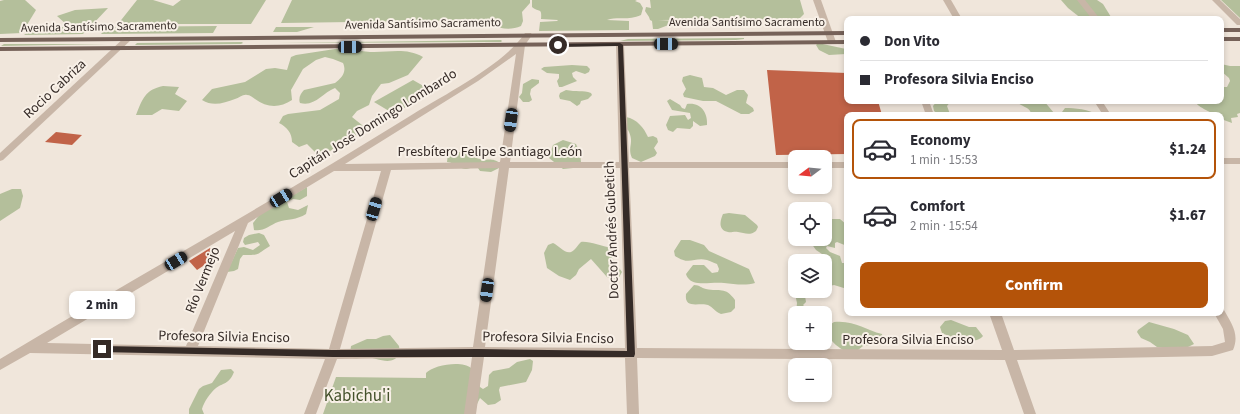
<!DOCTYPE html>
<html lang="en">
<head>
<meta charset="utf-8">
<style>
  body { margin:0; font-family:"Source Sans 3",sans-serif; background:#f2f2f3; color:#2b2b33; height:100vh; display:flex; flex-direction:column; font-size:15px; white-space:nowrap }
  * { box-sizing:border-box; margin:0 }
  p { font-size:13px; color:#7c7c81 }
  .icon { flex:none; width:22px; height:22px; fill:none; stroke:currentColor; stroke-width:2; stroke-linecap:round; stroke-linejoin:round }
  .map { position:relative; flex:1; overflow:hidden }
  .sheet { position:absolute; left:844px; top:112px; width:380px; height:204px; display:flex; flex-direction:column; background:#fff; border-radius:8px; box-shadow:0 2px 6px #0003 }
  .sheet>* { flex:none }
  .hud { position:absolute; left:844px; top:16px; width:380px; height:88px; border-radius:8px; box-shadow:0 2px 6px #0003; display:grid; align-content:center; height:88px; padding:0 16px; background:#fff }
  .needle { width:26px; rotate:254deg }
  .fabs { position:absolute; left:788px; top:150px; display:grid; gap:8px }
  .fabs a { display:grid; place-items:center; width:44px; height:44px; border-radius:8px; background:#fff; box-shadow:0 2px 6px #0003; font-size:20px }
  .end { position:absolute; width:18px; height:18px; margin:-9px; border:5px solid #352b27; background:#fff; box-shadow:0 0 0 2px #fff }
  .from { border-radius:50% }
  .bubble { position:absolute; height:28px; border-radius:8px; background:#fff; box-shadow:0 2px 6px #0003; font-size:13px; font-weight:800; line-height:28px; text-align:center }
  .car { position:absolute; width:12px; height:24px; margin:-12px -6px; border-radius:5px; box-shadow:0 0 3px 1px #0007; background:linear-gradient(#222 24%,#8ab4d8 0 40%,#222 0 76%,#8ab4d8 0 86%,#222 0) }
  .hud b { display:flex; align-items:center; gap:14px; height:38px; font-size:15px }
  .hud b+b { border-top:1px solid #e1e1e2 }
  .hud i { width:10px; height:10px; background:#2b2b33 }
  ul { padding:7px 0 0; list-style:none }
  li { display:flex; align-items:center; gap:12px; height:60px; margin:0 8px 6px; padding:0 8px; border:2px solid transparent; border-radius:8px }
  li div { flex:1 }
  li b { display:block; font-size:15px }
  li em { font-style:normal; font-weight:800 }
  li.current { border-color:#b45309 }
  li>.icon { width:36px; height:36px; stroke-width:1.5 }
  .button { display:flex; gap:8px; margin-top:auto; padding:8px 16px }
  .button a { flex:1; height:46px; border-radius:8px; background:#b45309; color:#fff; font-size:16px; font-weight:800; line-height:46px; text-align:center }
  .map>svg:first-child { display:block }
  .green { fill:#b4bf9b }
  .building { fill:#c16348 }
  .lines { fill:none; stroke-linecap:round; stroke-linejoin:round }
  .minor { fill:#c8b6a7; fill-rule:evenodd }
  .major { fill:#766259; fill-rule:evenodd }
  .route { fill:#352b27 }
  .labels { text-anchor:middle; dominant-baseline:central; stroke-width:4; stroke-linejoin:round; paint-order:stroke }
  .far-street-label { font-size:12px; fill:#352b27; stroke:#f8f0e7 }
  .street-label { font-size:14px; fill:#352b27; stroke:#f8f0e7 }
  .near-park-label { font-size:17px; fill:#45522c; stroke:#f8f0e7 }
</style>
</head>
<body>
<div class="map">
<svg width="1240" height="414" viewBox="0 0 1240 414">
  <rect width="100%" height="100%" fill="#f0e6db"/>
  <g class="green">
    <polygon points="4,0 25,0 36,10 22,33 0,34 0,1"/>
    <polygon points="137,0 153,0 173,6 181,0 266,0 251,24 118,24"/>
    <path d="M292 0H530V3L522 12 523 21 521 26C512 30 501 30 493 24L494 20 281 23Z"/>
    <path d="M532 0H637L635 1 640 3 643 8 641 15C628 21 618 16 607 20L629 21V30L539 31 540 22 557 21 558 20 541 19C542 7 539 13 532 7Z"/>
    <polygon points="650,0 800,0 804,14 799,19 658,20 679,21 658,29 653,29 652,21 650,20 649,17 645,11 646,7 651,8"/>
    <polygon points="1061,0 1097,0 1103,4 1111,17 1111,19 1082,19 1068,8"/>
    <polygon points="1221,0 1240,0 1240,18"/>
    <polygon points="108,8 92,25 67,25 57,16 75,10"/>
    <polygon points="217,26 213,33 101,34 107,27"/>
    <polygon points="34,27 89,27 83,34 24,35"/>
    <polygon points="276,27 314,27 297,32 273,32"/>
    <polygon points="628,39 744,38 744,39 736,40 620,41"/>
    <polygon points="501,40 502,41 501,42 278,43"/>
    <polygon points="242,42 243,43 241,44 135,45 137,43"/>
    <polygon points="818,43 846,49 846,54 829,55 819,50 816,45"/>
    <polygon points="4,44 108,44 1,46"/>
    <path d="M335 49C347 49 358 51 370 52 388 53 405 47 423 57L408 75 389 83 381 84 372 96 369 105 357 111 352 117 367 129 320 157 307 144 299 147 292 142C292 133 287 127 279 123L283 116 288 114 320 110 339 99 340 93 335 88C322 93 315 107 300 103 298 98 301 93 304 90L335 83C342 78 347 72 343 63L333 59 325 57 316 60 303 69 291 90 292 100C280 108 267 108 255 99 252 97 250 95 247 95 243 94 239 98 235 99 224 103 213 107 202 100L212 89 245 82 266 69 275 68 287 70 291 57 296 55Z"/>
    <path d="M1221 64 1230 66H1240V113L1237 114 1238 117 1231 118 1232 123 1221 119V115C1214 115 1198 107 1194 101H1221V87H1227L1230 81 1229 78 1221 71Z"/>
    <polygon points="572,65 587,66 590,69 589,72 585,74 576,71 572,73 573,77 577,81 562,87 559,87 557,81 559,78 559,74 547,73 541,69 544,67"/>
    <polygon points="690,75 702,78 704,87 713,88 726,95 737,90 744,90 748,95 746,103 753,108 754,111 749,114 741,114 716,101 703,101 684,97 683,94 686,89 682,81 683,77"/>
    <polygon points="532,79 539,80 539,83 531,89 530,94 532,100 529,102 523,102 519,97 522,93 523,84"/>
    <polygon points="413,80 427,88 409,98 416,101 394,114 374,102"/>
    <path d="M163 86 179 87 175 94 187 101 179 111 162 109 152 115H136C143 98 145 90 163 86Z"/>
    <path d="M566 90C576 92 583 90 591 93L592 95 588 99 581 101 580 104 577 106 570 101 560 99 559 96 560 93Z"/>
    <path d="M670 99 680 105 682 108 685 109 687 104C701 102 708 113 707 125L700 126 693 121V126L690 129 677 128 673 132 668 130 666 125 670 116 685 115 688 120 691 118 690 113 672 110 667 101Z"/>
    <polygon points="937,101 951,101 947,106 950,114 938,114 934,111 933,106"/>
    <path d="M1017 101H1044L1054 113 1052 115H1016L1019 113 1027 114 1031 113C1029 106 1020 107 1017 101Z"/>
    <path d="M1065 108C1074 108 1090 109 1097 115H1063L1062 112Z"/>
    <path d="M626 117C637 119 644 128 648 137L653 136 657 138 658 142 654 148 657 153 655 156 641 162 632 158C627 146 635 143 628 130L623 128Z"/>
    <polygon points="563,140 576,144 580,153 581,162 573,168 563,169 549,158 553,145"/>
    <path d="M456 151C460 153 464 152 468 154 472 155 476 159 480 159 489 161 492 157 501 164L499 168 491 172 480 171 476 165C461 175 460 163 447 162L448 153Z"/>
    <path d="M307 187V196L300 200 293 199 287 202 289 208 298 210 308 205 306 214C297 220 287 219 278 222 270 225 263 232 254 230L253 223 260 214Z"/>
    <polygon points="12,189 21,189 23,196 20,208 0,221 0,194"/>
    <path d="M729 213 745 215 757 225 758 227 756 231C750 236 744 233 738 232 734 231 731 233 728 232 718 230 720 221 723 214Z"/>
    <polygon points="832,219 840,219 847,225 847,246 837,242 835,243 835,248 827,246 826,248 830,252 840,256 842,263 847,263 847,289 834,285 825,287 825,261 818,261 818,259 822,257 822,254 816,250 811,243 807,243 800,246 793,241 795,232 795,239 825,239 825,223"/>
    <path d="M259 233 264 235 270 246C255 255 262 255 243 255L240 259 238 269 234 271 227 272 238 248 244 247 253 250 260 245 258 242 245 245 243 242 244 238 249 235Z"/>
    <path d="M681 240H690L704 245 709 251 749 269 755 283C745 286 734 284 724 283 715 282 706 284 698 283 693 283 687 279 686 274L693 265H704L712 273 718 272 719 269 717 264C713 263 711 261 707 260 693 257 690 266 675 256L674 251Z"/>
    <path d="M581 242C588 241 603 246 610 248L613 254 612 258 622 272 617 281 607 277 591 259 579 269 576 275 570 280 559 276 547 268 544 253 548 245 553 243C560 246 567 257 574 250 577 247 578 245 581 242Z"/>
    <polygon points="795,283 795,291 809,291 805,296 806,302 803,305 807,309 807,313 796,313 797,303 793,285"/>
    <path d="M694 285C700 285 701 288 706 289 720 292 725 286 735 300V308L731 312 721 314C715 312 713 307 708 305 700 302 684 310 686 294Z"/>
    <path d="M951 320 969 327H976L983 336C975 346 952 338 942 333L940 327 945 321Z"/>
    <path d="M834 322C855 320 865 330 882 334L883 340 877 342 876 344 863 346 858 350 845 351C833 344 826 338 831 324Z"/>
    <polygon points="1149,322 1174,329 1188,335 1194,344 1186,348 1157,347 1150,342 1141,338 1137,332 1138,330"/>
    <path d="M390 335 399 346 400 353C392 368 377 357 365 357 360 358 357 359 352 358L350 354 351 346 367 339H376L383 336Z"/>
    <path d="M530 359 533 361 532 370 526 382 500 387 499 390 501 400 495 404 488 405 480 398 472 414H323L336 377 426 378V373C433 365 462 360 471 368L480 387 483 389 488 386 489 375 493 371 509 368 517 362Z"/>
    <path d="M231 369 234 372C229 384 225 382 216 388 210 393 204 402 202 409L204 414H189V409L199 389 203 386 212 383 221 370Z"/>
  </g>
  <g class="building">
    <polygon points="767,70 847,73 847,101 878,101 882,115 847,115 847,154 776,155"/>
    <polygon points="56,132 82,135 72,145 45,142"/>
    <polygon points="210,248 218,256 197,270 189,261"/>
  </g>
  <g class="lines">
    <g class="minor">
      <polygon points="813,0 821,0 836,42 835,44 829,44 828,42"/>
      <polygon points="943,0 951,0 962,19 954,19"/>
      <polygon points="1077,0 1085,0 1100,19 1092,19"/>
      <polygon points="1212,0 1220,0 1240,19 1240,25 1237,25"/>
      <path d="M525 33H531L532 35 525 45 510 162H619L616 45 620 43 624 45 629 162H795V168H629L637 348 1002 350 989 313H1001L1014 350 1212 346 1225 342 1223 329 1214 313H1221V308L1224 310C1231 323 1240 334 1233 350L1212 356 1017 360 1036 414H1024L1005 360 637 358 639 414H627L625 358 484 357 476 414H464L472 357 337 359 316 414H304L325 359 30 353 0 370V359C136 277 275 200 410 116 443 95 504 65 525 33ZM516 54 500 162 345 164 478 81ZM499 168 473 347 340 349 391 170ZM509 168H620L625 348 485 347ZM334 171H381L329 349 198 346 248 223ZM235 231 186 346 47 343Z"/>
      <polygon points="125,37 128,37 132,39 3,160 0,161 0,153"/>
      <polygon points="921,101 929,101 934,115 926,115"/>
      <polygon points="1094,101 1102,101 1111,115 1103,115"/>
      <rect x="1221" y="158" width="19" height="6"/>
      <rect x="825" y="162" width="22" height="6"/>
    </g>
    <g class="major">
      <rect x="1221" y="28" width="19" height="4"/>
      <polygon points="847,31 847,35 0,42 0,38"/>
      <rect x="1221" y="37" width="19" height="4"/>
      <polygon points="847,40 847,44 0,51 0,47"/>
    </g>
  </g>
  <polygon class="route" points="620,43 623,45 635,354 634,357 333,357 99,352 98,349 102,346 333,350 478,349 627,351 618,46 558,47 556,45 558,44"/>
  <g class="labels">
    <g class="far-street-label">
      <text x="747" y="22">Avenida Santísimo Sacramento</text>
      <text transform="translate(423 24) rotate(-1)">Avenida Santísimo Sacramento</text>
      <text transform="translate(99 27) rotate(-1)">Avenida Santísimo Sacramento</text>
    </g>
    <g class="street-label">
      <text transform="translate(55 89) rotate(-43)">Rocio Cabriza</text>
      <text transform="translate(373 124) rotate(-32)">Capitán José Domingo Lombardo</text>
      <text x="490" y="152">Presbítero Felipe Santiago León</text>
      <text transform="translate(612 230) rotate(-92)">Doctor Andrés Gubetich</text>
      <text transform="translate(203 280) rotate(-68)">Río Vermejo</text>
      <text transform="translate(224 337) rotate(1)">Profesora Silvia Enciso</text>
      <text transform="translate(548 338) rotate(1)">Profesora Silvia Enciso</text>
      <text x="908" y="340">Profesora Silvia Enciso</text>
    </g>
    <g class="near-park-label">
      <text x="357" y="396">Kabichu'i</text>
    </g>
  </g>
</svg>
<div class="fabs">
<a><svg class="needle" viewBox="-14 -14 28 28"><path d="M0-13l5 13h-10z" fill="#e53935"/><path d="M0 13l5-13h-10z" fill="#7c7c81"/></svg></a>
<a><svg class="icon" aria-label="locate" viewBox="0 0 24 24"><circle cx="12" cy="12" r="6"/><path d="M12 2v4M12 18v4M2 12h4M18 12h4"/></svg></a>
<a><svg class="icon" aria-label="layers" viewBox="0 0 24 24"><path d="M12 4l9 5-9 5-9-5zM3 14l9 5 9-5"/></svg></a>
<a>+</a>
<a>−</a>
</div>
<i class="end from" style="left:558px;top:45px"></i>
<i class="end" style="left:102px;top:349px"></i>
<div class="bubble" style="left:69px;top:291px;width:66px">2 min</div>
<i class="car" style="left:666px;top:44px;rotate:90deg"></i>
<i class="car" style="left:350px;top:47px;rotate:89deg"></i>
<i class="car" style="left:511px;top:120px;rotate:188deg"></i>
<i class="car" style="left:281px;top:198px;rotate:59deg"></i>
<i class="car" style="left:374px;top:209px;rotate:16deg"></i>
<i class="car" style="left:176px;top:261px;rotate:59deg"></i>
<i class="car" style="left:487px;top:290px;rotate:188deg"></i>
<div class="hud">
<b><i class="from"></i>Don Vito</b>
<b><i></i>Profesora Silvia Enciso</b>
</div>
<section class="sheet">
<ul>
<li class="current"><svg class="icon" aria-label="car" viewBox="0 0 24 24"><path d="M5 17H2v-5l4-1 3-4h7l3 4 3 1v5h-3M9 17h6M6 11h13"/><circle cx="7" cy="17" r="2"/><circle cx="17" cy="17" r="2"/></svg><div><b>Economy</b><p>1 min · 15:53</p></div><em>$1.24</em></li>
<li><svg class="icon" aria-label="car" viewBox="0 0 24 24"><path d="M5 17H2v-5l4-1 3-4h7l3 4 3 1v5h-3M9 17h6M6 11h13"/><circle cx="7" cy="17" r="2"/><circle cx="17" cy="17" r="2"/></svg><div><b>Comfort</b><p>2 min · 15:54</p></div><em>$1.67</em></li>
</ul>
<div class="button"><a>Confirm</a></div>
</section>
</div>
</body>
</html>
